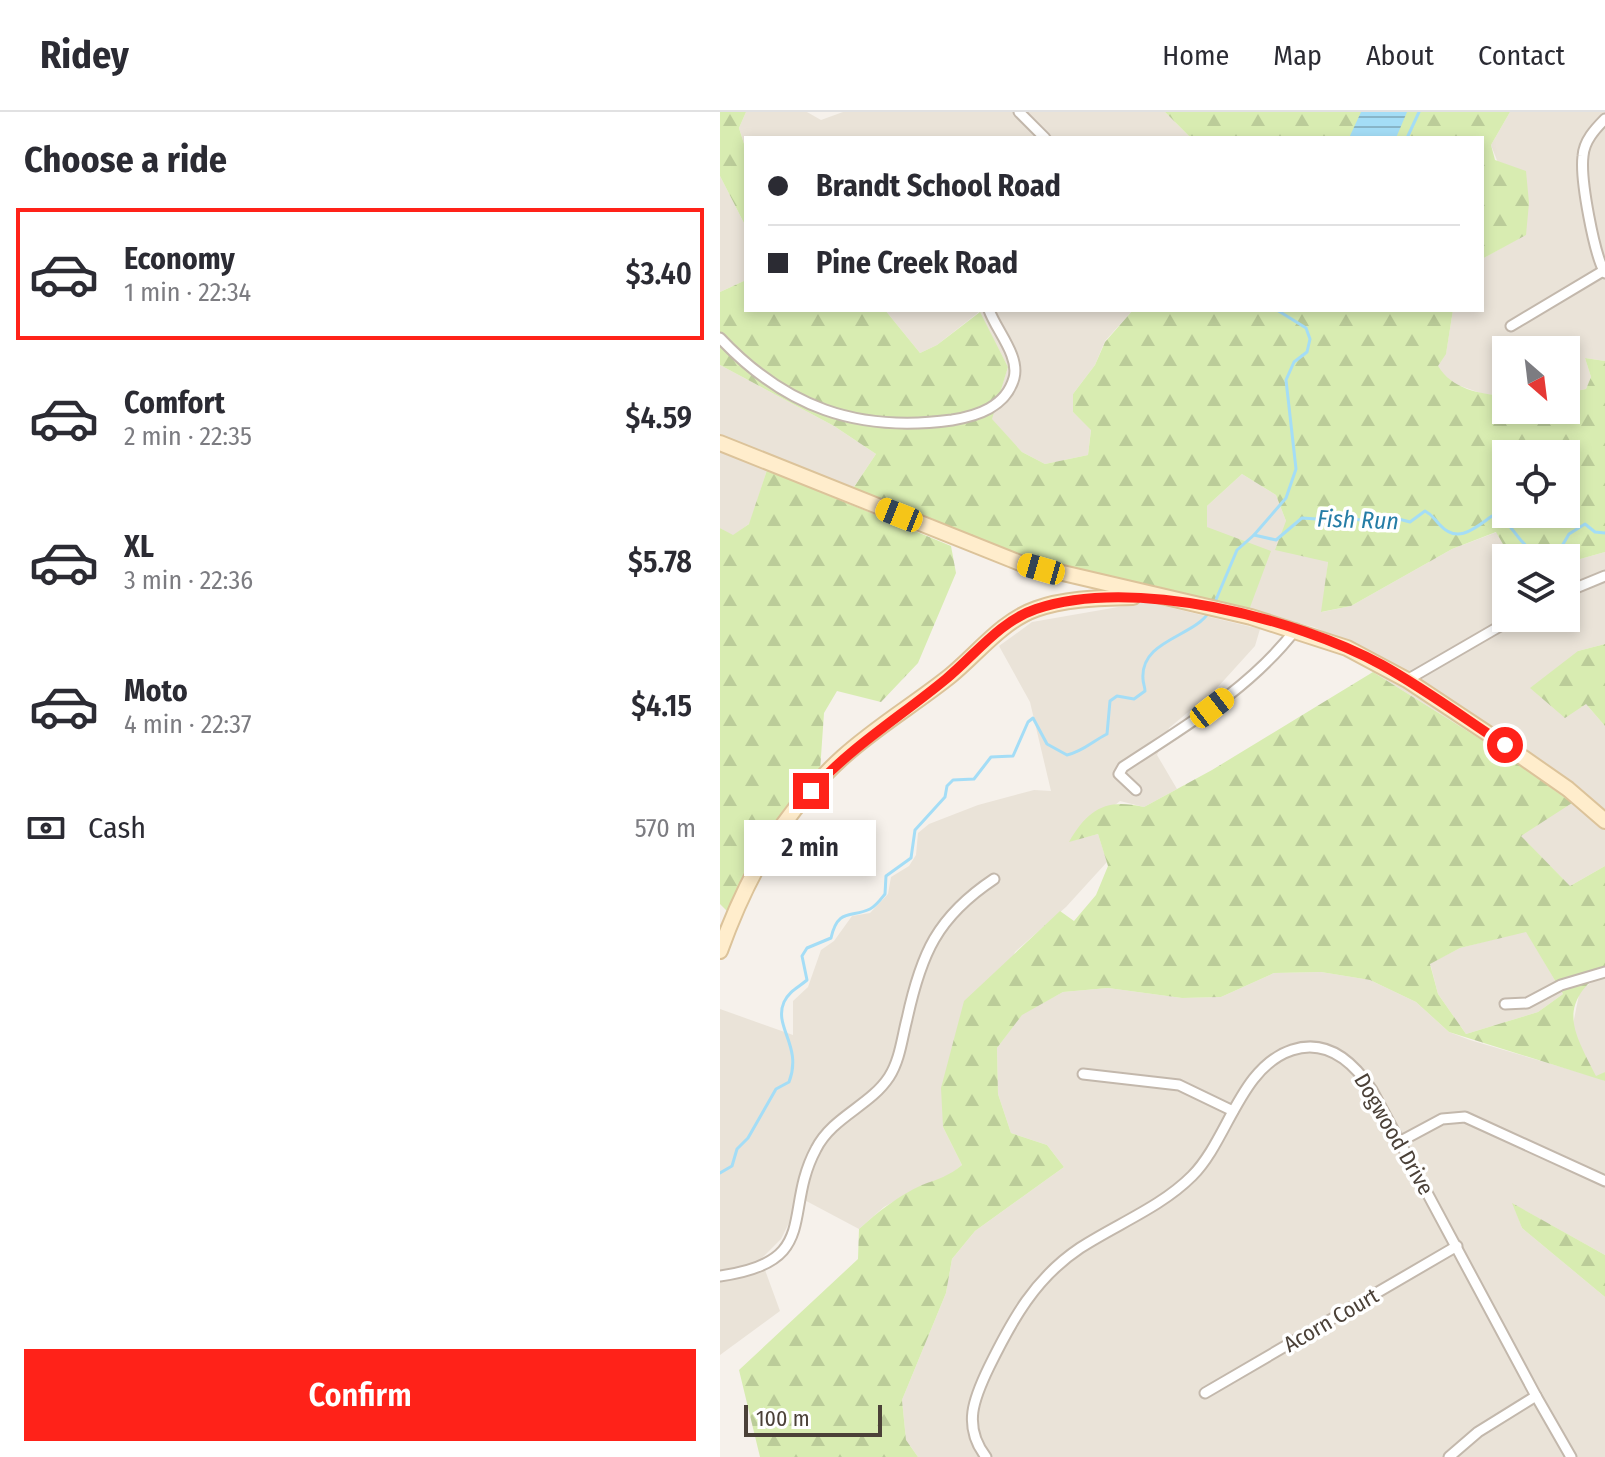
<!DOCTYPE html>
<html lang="en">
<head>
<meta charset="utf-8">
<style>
  body { margin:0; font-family:"Fira Sans Condensed",sans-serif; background:#f2f2f3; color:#2b2b33; height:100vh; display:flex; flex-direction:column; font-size:30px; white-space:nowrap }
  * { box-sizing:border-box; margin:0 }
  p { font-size:26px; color:#7c7c81 }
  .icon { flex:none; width:44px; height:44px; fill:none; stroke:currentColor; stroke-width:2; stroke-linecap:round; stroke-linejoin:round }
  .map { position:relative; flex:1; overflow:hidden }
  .side { display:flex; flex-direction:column; background:#fff; width:720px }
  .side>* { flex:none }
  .hud { position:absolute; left:24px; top:24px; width:740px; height:176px; border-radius:0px; box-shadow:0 4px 12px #0003; display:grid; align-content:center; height:176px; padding:0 24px; background:#fff }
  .needle { width:52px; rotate:152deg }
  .controls { position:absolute; left:772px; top:224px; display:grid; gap:16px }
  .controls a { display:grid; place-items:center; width:88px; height:88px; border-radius:0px; background:#fff; box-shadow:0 4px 12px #0003; font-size:40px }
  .scale { position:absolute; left:24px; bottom:20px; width:138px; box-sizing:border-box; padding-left:8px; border:4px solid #4b4138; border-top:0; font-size:22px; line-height:28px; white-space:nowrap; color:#4b4138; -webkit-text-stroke:6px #fff; paint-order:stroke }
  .end { position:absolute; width:36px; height:36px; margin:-18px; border:10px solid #ff2219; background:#fff; box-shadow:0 0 0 4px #fff }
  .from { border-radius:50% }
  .bubble { position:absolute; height:56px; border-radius:0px; background:#fff; box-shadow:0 4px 12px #0003; font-size:26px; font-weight:600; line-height:56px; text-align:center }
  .car { position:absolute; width:24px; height:48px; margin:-24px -12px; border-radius:10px; box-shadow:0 0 6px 2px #0007; background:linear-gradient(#f5c518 24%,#345 0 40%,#f5c518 0 76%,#345 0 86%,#f5c518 0) }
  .hud b { display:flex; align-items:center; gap:28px; height:76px; font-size:30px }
  .hud b+b { border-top:2px solid #e1e1e2 }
  .hud i { width:20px; height:20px; background:#2b2b33 }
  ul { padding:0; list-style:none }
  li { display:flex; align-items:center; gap:24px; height:132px; margin:0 16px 12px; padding:0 8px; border:4px solid transparent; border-radius:0px }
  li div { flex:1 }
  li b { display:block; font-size:30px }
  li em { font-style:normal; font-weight:600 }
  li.selected { border-color:#ff2219 }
  li>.icon { width:72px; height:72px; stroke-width:1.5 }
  h2 { padding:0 24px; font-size:36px; line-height:96px }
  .pay { display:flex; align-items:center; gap:20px; height:88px; padding:0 24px; font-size:30px }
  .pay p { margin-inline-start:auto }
  .button { display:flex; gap:16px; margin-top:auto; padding:16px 24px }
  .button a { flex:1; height:92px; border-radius:0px; background:#ff2219; color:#fff; font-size:32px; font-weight:600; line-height:92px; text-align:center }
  header { display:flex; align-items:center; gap:48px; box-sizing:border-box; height:112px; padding:0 40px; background:#fff; border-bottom:2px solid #e1e1e2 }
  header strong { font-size:38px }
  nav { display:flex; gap:44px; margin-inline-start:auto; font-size:28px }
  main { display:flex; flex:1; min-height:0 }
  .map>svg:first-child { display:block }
  .residential { fill:#eae3d8 }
  .forest { fill:url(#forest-firs); fill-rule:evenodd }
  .water { fill:url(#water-rules) }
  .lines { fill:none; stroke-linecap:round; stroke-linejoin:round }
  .stream { stroke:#a4ddf6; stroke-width:3 }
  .street-casing { stroke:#c3b8ac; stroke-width:13 }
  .secondary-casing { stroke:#dcc39a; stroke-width:18 }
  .street { stroke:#fff; stroke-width:9 }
  .secondary { stroke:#ffedcc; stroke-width:14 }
  .route { stroke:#ff2219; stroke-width:10 }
  .labels { text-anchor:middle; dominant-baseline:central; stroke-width:7; stroke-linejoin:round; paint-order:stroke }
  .street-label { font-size:22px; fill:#4b4138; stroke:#fff }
  .water-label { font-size:24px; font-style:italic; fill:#257da6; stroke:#fff }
</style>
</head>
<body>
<header>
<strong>Ridey</strong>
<nav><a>Home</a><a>Map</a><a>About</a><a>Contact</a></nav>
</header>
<main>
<section class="side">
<h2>Choose a ride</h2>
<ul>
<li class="selected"><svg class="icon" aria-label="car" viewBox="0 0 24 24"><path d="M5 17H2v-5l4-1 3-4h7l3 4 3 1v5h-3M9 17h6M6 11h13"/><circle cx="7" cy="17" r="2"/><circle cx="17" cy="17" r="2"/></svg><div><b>Economy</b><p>1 min · 22:34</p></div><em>$3.40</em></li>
<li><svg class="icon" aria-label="car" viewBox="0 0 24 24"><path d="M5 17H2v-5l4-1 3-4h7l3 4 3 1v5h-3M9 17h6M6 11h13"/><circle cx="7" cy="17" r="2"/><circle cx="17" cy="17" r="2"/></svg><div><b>Comfort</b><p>2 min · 22:35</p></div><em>$4.59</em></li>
<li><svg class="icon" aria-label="car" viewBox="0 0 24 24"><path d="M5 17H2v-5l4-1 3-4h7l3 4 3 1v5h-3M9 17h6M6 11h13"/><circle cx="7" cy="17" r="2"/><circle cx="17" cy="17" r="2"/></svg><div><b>XL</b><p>3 min · 22:36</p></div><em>$5.78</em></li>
<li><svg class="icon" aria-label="car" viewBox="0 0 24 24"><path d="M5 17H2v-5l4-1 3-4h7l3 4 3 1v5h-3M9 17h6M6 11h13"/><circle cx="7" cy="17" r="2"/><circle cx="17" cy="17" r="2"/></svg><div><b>Moto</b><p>4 min · 22:37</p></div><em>$4.15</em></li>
</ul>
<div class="pay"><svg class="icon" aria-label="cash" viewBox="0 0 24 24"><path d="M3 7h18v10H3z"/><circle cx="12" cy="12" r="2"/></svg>Cash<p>570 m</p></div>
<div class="button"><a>Confirm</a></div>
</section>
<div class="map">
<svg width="885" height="1345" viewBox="0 0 885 1345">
  <defs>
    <pattern id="forest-firs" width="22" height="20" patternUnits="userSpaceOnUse" patternTransform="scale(2)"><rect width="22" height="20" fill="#d8ecb1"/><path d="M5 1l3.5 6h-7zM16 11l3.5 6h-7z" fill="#bc9"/></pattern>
    <pattern id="water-rules" width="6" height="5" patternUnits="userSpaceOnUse" patternTransform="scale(2)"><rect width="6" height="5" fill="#a4ddf6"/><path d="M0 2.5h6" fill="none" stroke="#88b5c8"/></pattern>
  </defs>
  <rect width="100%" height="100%" fill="#f6f1eb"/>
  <g class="residential">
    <polygon points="26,0 87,0 101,8 123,0 445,0 471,26 26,26 26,38 19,16"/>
    <polygon points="790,0 885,0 885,249 865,246 871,265 866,277 846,281 846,238 786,238 786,284 763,282 727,269 717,254 726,241 733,198 762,198 762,147 806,122 771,33"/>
    <polygon points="0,64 26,115 26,168 0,180"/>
    <polygon points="165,198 413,198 385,229 375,253 353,282 353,300 371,317 368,343 325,352 302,340 271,307 288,255 259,200 217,233 200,241"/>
    <polygon points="0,253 114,314 156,342 132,378 0,322"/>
    <polygon points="0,339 47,358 30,411 13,424 0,416"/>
    <polygon points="522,362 556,383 566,409 608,450 602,500 631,494 732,437 777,420 791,446 786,446 786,506 846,506 846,451 885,440 885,532 858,539 866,592 885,614 885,754 850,774 800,724 851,690 789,645 653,560 665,547 594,515 529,498 487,415 487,394"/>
    <polygon points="427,490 540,517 535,534 496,577 449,616 437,643 457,677 424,695 400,689 350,729 378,722 387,750 346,795 295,840 223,1015 242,1053 227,1065 203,1073 164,1095 139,1117 75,1083 72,1105 61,1127 41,1147 60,1199 0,1243 0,897 73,923 73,889 88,875 101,838 114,829 132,804 150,801 168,782 171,765 189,754 196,743 198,721 209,712 258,693 314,678 331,679 310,590 279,534 312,510"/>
    <polygon points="806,819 843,882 818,900 746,922 718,882 710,851 740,836"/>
    <polygon points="601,860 650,868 696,890 729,920 750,928 875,965 852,917 860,878 885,862 885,960 877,965 885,969 885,1143 793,1092 802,1116 885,1185 885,1345 198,1345 186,1328 182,1288 226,1181 232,1147 255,1119 344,1055 327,1033 291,1021 278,982 277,936 302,902 343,880 388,876 462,886 501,885 554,861"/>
  </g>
  <g class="forest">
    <polygon points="0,0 26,0 19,16 26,38 26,115 0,64"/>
    <polygon points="445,0 790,0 771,33 775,48 806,59 809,91 806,123 762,147 762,26 471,26"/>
    <path d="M26 168V198H165L200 241 217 233 260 200 288 255 272 307 302 340 325 352 368 343 371 318 353 300V282L375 253 385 230 413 198H733L726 242 718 254C732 277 759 282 786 284V298H846V281L866 277 871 265 865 246 885 249V440L846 451V446H791L776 420 732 437 631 494 601 500 608 450 555 438 566 409 556 383 522 362 487 394V415L551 439 529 498 313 448 132 378 156 342 114 314 0 253V180ZM786 342H846V402H786Z"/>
    <polygon points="47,358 231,434 236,461 198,551 161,590 117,579 104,601 100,659 39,730 7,799 0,792 0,416 13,423 29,412"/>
    <polygon points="885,532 885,614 866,592 845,606 810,576 858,539"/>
    <path d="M653 560 789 645 852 691 801 724 850 774 885 754V857C836 894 853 918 876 964L885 960V969L729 920 696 890 650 868 601 860 554 861 501 885 462 886 388 876 343 880 302 903 277 936 278 982 291 1021 327 1033 344 1055 255 1119 232 1147 226 1181 182 1288 186 1328 198 1345H40L19 1258 138 1147 139 1117C159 1099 178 1084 202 1073 218 1067 229 1064 242 1053L223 1015 221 976 244 889 340 799 354 809 376 783 388 754 378 722 349 730C368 697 386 686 424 695L492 658ZM806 820 843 882 818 900 746 922 718 882 710 852 740 836Z"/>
    <polygon points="792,1091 885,1143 885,1185 802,1116"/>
  </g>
  <polygon class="water" points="641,0 687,0 676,26 629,26"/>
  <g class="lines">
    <g class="stream">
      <polyline points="687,26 699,0"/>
      <polyline points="534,423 566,386 576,357 566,268 574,250 587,240 590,227 586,216 557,198"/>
      <path d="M495 490 517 438 534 423 556 428 582 406 611 408 619 404 656 411 675 406 690 410 705 399C713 403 714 407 720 413 738 433 756 415 772 404 802 409 796 455 842 434L849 422 865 412 875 420 885 421"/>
      <path d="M0 1061 12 1054 17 1037 28 1026 56 977 69 970C83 934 53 915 64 890 69 879 79 875 87 868L82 844 87 836 111 826C118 795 132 806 150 797 156 794 161 787 165 782L166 764 191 746 195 718 225 685 227 674 233 668 254 667 271 645 293 644 308 610 313 606 327 632 347 643C362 640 373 629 387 622L390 589 397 584 414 587 425 579C425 575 423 571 423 567 420 528 474 525 489 500"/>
    </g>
    <g class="street-casing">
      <g id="street">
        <polyline points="299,0 325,26"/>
        <path d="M885 7C875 17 864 29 863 44 860 67 874 142 885 161"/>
        <polyline points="791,214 883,159"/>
        <path d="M0 226C65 295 137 321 232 308 257 304 286 295 294 266 300 244 276 218 269 198"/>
        <polyline points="846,480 885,464"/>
        <polyline points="687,568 794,506"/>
        <path d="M416 678 399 662 403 655C465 614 530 577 576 517"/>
        <polyline points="785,892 807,891 841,873 885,860"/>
        <polyline points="363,962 459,973 513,999"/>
        <polyline points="681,1029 722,1007 745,1005 885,1069"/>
        <path d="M0 1164C102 1150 62 1100 96 1037 112 1005 150 994 169 965 180 948 182 926 187 907 201 842 217 805 274 767"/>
        <polyline points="485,1281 737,1134"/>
        <polyline points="816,1284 851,1345"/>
        <path d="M266 1345C242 1314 254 1286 269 1255 292 1208 315 1166 360 1136 397 1112 441 1095 472 1064 508 1028 520 955 572 938 608 926 634 951 652 978L816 1284 758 1320 729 1345"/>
      </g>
    </g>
    <g class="secondary-casing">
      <g id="secondary">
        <polyline points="0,331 300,451 531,505 627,536 687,568 785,633 848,677 885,709"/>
        <path d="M0 839C27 764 63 699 123 645 156 615 195 592 230 564 258 541 282 509 316 497 346 486 382 486 413 485"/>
      </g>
    </g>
    <use href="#street" class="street"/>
    <use href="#secondary" class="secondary"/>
  </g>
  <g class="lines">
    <path class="route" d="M91 679C131 635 180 605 226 567 255 543 280 509 316 497 412 464 576 506 662 553 705 577 744 606 785 633"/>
  </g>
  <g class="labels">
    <g class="street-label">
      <text transform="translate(674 1022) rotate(60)">Dogwood Drive</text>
      <text transform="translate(611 1208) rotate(-30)">Acorn Court</text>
    </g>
    <g class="water-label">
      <text transform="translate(638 408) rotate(2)">Fish Run</text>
    </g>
  </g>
</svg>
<div class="controls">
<a><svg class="needle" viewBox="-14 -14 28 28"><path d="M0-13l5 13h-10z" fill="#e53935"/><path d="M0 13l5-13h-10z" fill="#7c7c81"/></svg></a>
<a><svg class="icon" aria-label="locate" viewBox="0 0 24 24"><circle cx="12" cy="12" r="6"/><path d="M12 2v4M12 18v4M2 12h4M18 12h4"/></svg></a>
<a><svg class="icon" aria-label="layers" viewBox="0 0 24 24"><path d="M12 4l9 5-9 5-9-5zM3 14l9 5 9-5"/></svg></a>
</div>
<div class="scale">100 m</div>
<i class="end from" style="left:785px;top:633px"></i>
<i class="end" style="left:91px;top:679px"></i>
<div class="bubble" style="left:24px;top:708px;width:132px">2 min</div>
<i class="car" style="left:179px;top:403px;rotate:292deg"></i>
<i class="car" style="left:321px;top:457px;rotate:286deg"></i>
<i class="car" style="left:492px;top:596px;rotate:52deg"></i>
<div class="hud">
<b><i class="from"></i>Brandt School Road</b>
<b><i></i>Pine Creek Road</b>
</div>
</div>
</main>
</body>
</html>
